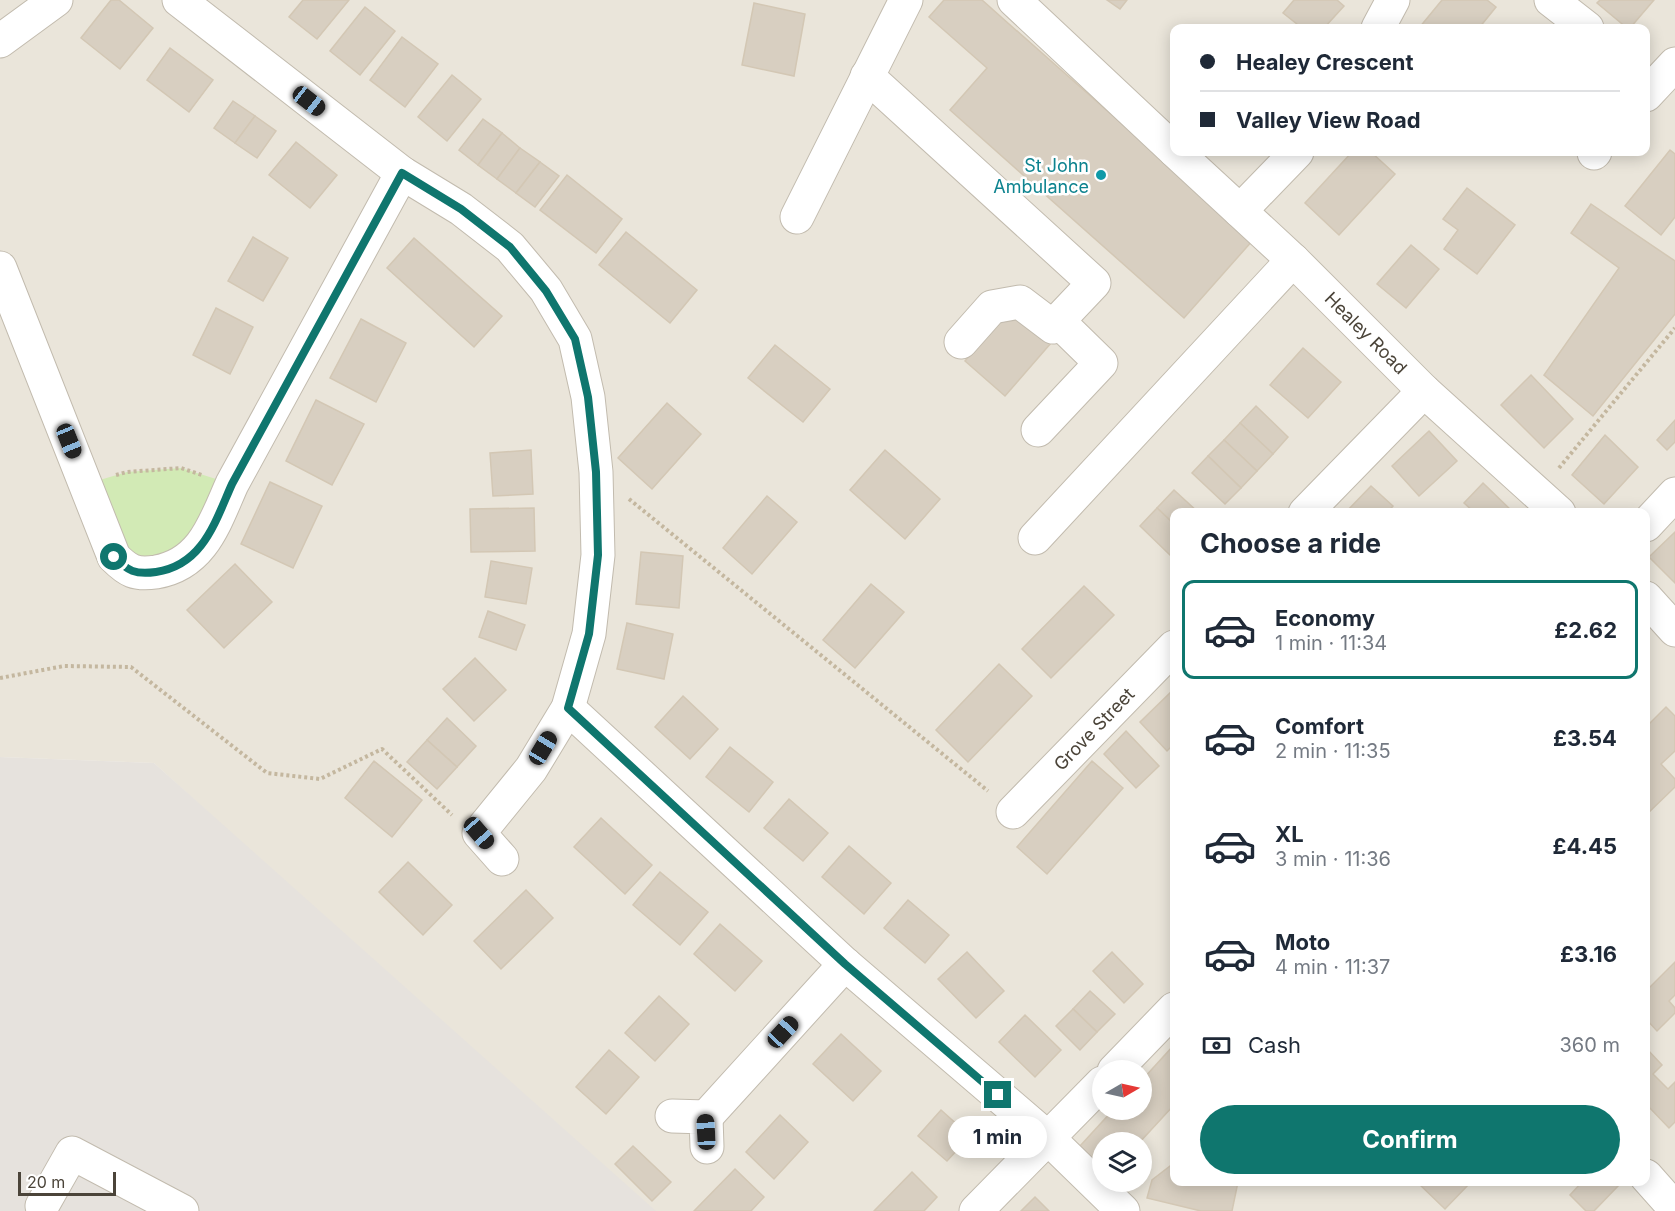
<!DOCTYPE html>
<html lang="en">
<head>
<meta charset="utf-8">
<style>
  body { margin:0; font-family:Inter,sans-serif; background:#f2f2f3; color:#1f2937; height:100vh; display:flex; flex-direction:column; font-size:22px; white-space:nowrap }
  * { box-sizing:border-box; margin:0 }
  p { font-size:20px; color:#747a83 }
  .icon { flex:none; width:33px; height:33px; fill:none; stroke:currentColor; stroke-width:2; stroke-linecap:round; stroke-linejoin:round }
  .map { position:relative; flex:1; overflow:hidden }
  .sheet { position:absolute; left:1170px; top:508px; width:480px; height:678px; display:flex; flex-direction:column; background:#fff; border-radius:12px; box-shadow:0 3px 15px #0003 }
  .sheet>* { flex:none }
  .top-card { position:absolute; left:1170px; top:24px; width:480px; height:132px; border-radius:12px; box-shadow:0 3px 15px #0003; display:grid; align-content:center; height:132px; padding:0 30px; background:#fff }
  .needle { width:39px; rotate:81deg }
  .buttons { position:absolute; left:1092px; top:1060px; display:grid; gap:12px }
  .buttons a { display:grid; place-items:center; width:60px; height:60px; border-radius:50%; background:#fff; box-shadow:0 3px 15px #0003; font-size:30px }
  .scale { position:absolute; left:18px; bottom:15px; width:98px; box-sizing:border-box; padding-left:6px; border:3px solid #4b4439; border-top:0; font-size:16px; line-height:21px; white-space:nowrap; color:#4b4439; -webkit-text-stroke:4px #fff; paint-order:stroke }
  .end { position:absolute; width:27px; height:27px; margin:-14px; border:8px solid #0f766e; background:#fff; box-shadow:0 0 0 3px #fff }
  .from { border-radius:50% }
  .bubble { position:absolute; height:42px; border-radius:21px; background:#fff; box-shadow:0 3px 15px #0003; font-size:20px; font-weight:700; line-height:42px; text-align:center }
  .car { position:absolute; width:18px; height:36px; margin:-18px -9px; border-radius:8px; box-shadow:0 0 4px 2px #0007; background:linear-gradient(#222 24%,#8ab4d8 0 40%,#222 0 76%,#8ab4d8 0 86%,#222 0) }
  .top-card b { display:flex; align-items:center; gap:21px; height:57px; font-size:22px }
  .top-card b+b { border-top:2px solid #e0e1e3 }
  .top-card i { width:15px; height:15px; background:#1f2937 }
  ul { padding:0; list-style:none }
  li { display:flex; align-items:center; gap:18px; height:99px; margin:0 12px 9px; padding:0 18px; border:3px solid transparent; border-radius:12px }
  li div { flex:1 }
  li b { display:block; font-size:22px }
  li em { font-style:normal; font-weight:700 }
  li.on { border-color:#0f766e }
  li>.icon { width:54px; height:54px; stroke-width:1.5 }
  h2 { padding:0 30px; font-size:27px; line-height:72px }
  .pay { display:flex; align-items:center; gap:15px; height:66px; padding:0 30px; font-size:22px }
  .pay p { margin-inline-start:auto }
  .button { display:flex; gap:12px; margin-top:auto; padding:12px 30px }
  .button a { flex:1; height:69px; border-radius:36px; background:#0f766e; color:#fff; font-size:24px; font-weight:700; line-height:69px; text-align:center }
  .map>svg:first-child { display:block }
  .residential { fill:#eae5da; fill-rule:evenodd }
  .industrial { fill:#e6e2dd }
  .green { fill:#d2eab5 }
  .building { fill:#d8cfc1; stroke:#d3c7b4; stroke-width:1.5 }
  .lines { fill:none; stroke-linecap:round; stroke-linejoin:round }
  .minor-casing { stroke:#c2bbae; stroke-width:35 }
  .path { stroke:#c4b79f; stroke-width:4; stroke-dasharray:3 3; stroke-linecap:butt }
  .minor { stroke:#fff; stroke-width:33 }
  .route { stroke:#0f766e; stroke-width:8 }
  .culture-dot { fill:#0f9aa8; stroke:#fff; stroke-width:2 }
  .labels { text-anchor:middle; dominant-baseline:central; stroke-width:5; stroke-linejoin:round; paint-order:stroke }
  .culture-label { font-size:18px; fill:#0d838f; stroke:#fff; text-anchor:end }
  .street-label { font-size:18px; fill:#4b4439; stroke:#fff }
</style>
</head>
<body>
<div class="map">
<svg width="1675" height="1211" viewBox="0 0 1675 1211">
  <rect width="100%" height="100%" fill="#f6f3ec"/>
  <path class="residential" d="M0 0H1675V1211H647L154 763 0 757ZM1174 28H1646V152H1174ZM1174 513H1646V1182H1174ZM1102 1071H1142V1110H1102ZM1102 1143H1142V1182H1102Z"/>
  <polygon class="industrial" points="0,757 154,763 656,1211 0,1211"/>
  <polygon class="green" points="181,468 232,484 196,553 127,570 86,484 127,472"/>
  <g class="building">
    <polygon points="111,0 119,0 153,28 120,69 81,38"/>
    <polygon points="303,0 349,0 317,39 289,17"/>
    <polygon points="944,0 982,0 1253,240 1184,318 950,110 987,68 929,17"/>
    <polygon points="1107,0 1127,0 1120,9"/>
    <polygon points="1294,0 1337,0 1344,6 1324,28 1302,28 1283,13"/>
    <polygon points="1442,0 1487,0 1496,7 1479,28 1419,28"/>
    <polygon points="1600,0 1654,0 1630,28 1627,28 1597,3"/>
    <polygon points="754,3 805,14 794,76 742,65"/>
    <polygon points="365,7 395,31 360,75 330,51"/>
    <polygon points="402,37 438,64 405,107 370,80"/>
    <polygon points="170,48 213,80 189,112 147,80"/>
    <polygon points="452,75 481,99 447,141 418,117"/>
    <polygon points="233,101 255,116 235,143 214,128"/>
    <polygon points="255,116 276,131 257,158 235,143"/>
    <polygon points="483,119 502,133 478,165 459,150"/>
    <polygon points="502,133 520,148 497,179 478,165"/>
    <polygon points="296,142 337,175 310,208 269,175"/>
    <polygon points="520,148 540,162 516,193 497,179"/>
    <polygon points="1670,150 1675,154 1675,217 1661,235 1625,206"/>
    <polygon points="1352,152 1371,152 1395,174 1339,235 1305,203"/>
    <polygon points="540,162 559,176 535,207 516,193"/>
    <polygon points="567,175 622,219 596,253 540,210"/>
    <polygon points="1467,188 1515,225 1477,274 1444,249 1458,230 1443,219"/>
    <polygon points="1591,204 1675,261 1675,314 1593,416 1544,375 1619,268 1571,233"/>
    <polygon points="626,232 697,290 670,323 599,265"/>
    <polygon points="253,237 288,258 263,301 228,281"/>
    <polygon points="414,238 502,316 474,347 387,268"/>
    <polygon points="1411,245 1439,269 1406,308 1377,284"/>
    <polygon points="216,308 253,327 230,374 193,355"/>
    <polygon points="1011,308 1051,343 1005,396 965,361"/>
    <polygon points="361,319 406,343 376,402 330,378"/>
    <polygon points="775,345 830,389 803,422 748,378"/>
    <polygon points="1303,348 1341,382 1308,418 1270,385"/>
    <polygon points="1531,375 1573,419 1544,448 1501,405"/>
    <polygon points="316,400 364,424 332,485 286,461"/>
    <polygon points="667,403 701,434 652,489 618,458"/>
    <polygon points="1256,406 1288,437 1273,454 1240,423"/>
    <polygon points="1675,420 1675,442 1667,450 1657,440"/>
    <polygon points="1240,423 1273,454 1257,471 1224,440"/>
    <polygon points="1429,431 1457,461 1419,496 1392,466"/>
    <polygon points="1605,435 1638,467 1604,504 1572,475"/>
    <polygon points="1224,440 1257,471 1241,488 1208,456"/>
    <polygon points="531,450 533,494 493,496 490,453"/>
    <polygon points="885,450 940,499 905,539 850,490"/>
    <polygon points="1208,456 1241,488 1225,504 1192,473"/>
    <polygon points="270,482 322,506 293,568 241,544"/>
    <polygon points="1483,483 1514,513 1475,513 1464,503"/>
    <polygon points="1371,486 1393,506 1387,513 1345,513"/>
    <polygon points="1174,490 1199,513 1174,513 1174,524 1157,508"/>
    <polygon points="767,496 797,522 752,574 723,548"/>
    <polygon points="534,508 535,551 471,552 470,509"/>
    <polygon points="1157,508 1174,524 1174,553 1171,556 1140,526"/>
    <polygon points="1675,532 1675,583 1649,557"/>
    <polygon points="641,552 683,556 679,608 636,604"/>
    <polygon points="491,561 532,568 526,604 485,597"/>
    <polygon points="235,564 272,602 224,648 187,610"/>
    <polygon points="871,584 904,612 855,668 823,640"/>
    <polygon points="1084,586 1114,615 1051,678 1022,649"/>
    <polygon points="488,611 525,625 516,650 479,637"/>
    <polygon points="627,623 673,634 664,679 617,669"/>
    <polygon points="475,658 506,690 474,721 443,689"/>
    <polygon points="999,664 1032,696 968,762 936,730"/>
    <polygon points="1174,689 1174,744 1167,751 1140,722"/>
    <polygon points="683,696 718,729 690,759 655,727"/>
    <polygon points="1666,707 1675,716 1675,751 1661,764 1675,779 1675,787 1646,815 1646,727"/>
    <polygon points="447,718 476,746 457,767 427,740"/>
    <polygon points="1126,731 1159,766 1136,788 1104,754"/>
    <polygon points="427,740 457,767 437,789 407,762"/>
    <polygon points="730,747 773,782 749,812 706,777"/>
    <polygon points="374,761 422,800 392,837 345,798"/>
    <polygon points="1092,761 1123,788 1047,874 1017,847"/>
    <polygon points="789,799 828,833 803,861 764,828"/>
    <polygon points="601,818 652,865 625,894 574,847"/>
    <polygon points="849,846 891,883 864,914 822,877"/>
    <polygon points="408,862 452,905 423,935 379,892"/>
    <polygon points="660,872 708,912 680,945 633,905"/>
    <polygon points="526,890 553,918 501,969 474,941"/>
    <polygon points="908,900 949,935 925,963 884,928"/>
    <polygon points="720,924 762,961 735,991 694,954"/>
    <polygon points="967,952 1004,991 976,1018 938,979"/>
    <polygon points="1112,952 1143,984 1124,1003 1093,971"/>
    <polygon points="1675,962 1675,995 1669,1001 1675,1008 1675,1013 1657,1031 1646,1019 1646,991"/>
    <polygon points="1090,991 1115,1014 1097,1032 1073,1009"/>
    <polygon points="659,996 689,1024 655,1061 625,1033"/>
    <polygon points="1073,1009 1097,1032 1080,1050 1056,1026"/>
    <polygon points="1025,1015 1061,1050 1035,1077 999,1042"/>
    <polygon points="841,1034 881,1071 853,1101 813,1064"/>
    <polygon points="1174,1045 1174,1105 1139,1143 1102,1143 1102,1168 1080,1146 1113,1110 1142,1110 1142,1080"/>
    <polygon points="1646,1048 1662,1065 1653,1074 1668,1089 1675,1082 1675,1122 1669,1128 1646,1104"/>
    <polygon points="609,1050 639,1077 606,1114 576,1087"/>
    <polygon points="941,1110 970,1136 947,1161 918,1136"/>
    <polygon points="780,1115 808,1142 774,1179 746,1152"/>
    <polygon points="633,1146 671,1182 652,1201 615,1164"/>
    <polygon points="1170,1166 1174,1167 1174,1182 1238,1182 1232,1211 1201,1211 1147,1198 1152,1180"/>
    <polygon points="735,1169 764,1197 751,1211 694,1211"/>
    <polygon points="912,1172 937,1197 924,1211 874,1211"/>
    <polygon points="1417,1182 1471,1182 1445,1209"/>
    <polygon points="1582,1182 1616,1182 1619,1185 1594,1211 1586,1211 1570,1195"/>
    <polygon points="1035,1197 1049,1211 1021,1211"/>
  </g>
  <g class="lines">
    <g class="minor-casing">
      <g id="minor">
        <polyline points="179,0 402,173 461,209 510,247 546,290 575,339 588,397 596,472 598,555 589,634 568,708 531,769 479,833 502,859"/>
        <polyline points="1014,0 1174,150"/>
        <polyline points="1551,0 1587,28"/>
        <polyline points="1378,28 1393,0"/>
        <polyline points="0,41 56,0"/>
        <polyline points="867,76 1094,283 1058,321 1101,363 1038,430"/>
        <polyline points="1646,95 1675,64"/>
        <polyline points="1176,152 1293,260 1424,391 1559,513"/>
        <polyline points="1594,153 1595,152"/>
        <polyline points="1240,211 1297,152"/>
        <polyline points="797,217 906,0"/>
        <path d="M0 268 114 557C128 571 135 575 156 572 203 564 215 522 232 484L402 173"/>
        <polyline points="961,342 992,307 1020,302 1053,327 1058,321"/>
        <polyline points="1305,513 1424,391"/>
        <polyline points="1646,525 1675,494"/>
        <polyline points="1035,538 1293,260"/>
        <polyline points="1646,598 1675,630"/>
        <polyline points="568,708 845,964 1048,1138 1123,1211"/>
        <polyline points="1013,812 1174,647"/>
        <polyline points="1114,1071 1174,1009"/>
        <polyline points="672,1116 706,1117 707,1147"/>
        <polyline points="706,1117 845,964"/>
        <polyline points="1646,1176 1670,1203"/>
        <polyline points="42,1206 72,1153 182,1211"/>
        <polyline points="976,1211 1102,1083"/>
      </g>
    </g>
    <g class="path">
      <polyline points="1559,468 1675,328"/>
      <polyline points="116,475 127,472 181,468 202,475"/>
      <polyline points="629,499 988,791"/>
      <polyline points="0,678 64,666 131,667 267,773 320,779 382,749 452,815"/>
    </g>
    <use href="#minor" class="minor"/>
  </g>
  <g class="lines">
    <path class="route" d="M114 557C128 571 135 575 156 572 203 565 215 522 232 484L402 173 461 209 510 247 546 291 575 339 588 397 596 472 598 555 589 634 568 708 845 964 998 1095"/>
  </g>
  <circle class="culture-dot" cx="1101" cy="175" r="6"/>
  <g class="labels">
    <g class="culture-label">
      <text x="1089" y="165">St John<tspan x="1089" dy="21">Ambulance</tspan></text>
    </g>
    <g class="street-label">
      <text transform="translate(1366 333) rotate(45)">Healey Road</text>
      <text transform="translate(1094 729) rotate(-46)">Grove Street</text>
    </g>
  </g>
</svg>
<div class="buttons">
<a><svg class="needle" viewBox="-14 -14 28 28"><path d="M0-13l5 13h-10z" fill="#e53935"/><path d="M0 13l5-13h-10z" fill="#747a83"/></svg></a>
<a><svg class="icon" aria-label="layers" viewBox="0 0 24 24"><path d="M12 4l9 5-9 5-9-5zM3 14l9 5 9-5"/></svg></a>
</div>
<div class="scale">20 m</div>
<i class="end from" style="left:114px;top:557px"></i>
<i class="end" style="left:998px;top:1095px"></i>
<div class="bubble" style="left:948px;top:1116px;width:99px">1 min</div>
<i class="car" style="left:309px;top:101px;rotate:128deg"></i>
<i class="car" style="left:69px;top:441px;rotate:158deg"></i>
<i class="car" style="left:543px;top:748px;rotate:31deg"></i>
<i class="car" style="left:479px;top:833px;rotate:139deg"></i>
<i class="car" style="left:783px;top:1032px;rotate:43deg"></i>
<i class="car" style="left:706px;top:1132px;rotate:357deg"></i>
<div class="top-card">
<b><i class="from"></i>Healey Crescent</b>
<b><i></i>Valley View Road</b>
</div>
<section class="sheet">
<h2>Choose a ride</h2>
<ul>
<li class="on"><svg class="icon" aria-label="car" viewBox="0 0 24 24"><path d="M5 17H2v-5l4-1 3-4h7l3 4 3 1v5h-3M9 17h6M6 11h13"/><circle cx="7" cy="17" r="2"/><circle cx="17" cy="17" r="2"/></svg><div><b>Economy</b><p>1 min · 11:34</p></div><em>£2.62</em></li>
<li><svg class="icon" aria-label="car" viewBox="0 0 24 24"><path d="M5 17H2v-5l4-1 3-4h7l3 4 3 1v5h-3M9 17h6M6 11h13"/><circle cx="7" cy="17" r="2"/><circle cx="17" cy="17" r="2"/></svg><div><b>Comfort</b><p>2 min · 11:35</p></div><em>£3.54</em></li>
<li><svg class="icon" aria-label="car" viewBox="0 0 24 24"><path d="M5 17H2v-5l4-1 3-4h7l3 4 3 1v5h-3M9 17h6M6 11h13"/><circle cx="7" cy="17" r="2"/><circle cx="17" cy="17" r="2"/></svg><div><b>XL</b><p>3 min · 11:36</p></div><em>£4.45</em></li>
<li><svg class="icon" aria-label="car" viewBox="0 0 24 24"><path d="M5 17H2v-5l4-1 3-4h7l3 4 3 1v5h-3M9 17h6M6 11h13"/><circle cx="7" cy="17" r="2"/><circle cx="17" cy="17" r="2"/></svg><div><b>Moto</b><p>4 min · 11:37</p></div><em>£3.16</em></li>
</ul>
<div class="pay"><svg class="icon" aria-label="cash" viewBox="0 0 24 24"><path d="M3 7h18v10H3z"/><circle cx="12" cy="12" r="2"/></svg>Cash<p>360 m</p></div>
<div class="button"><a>Confirm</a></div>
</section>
</div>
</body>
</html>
